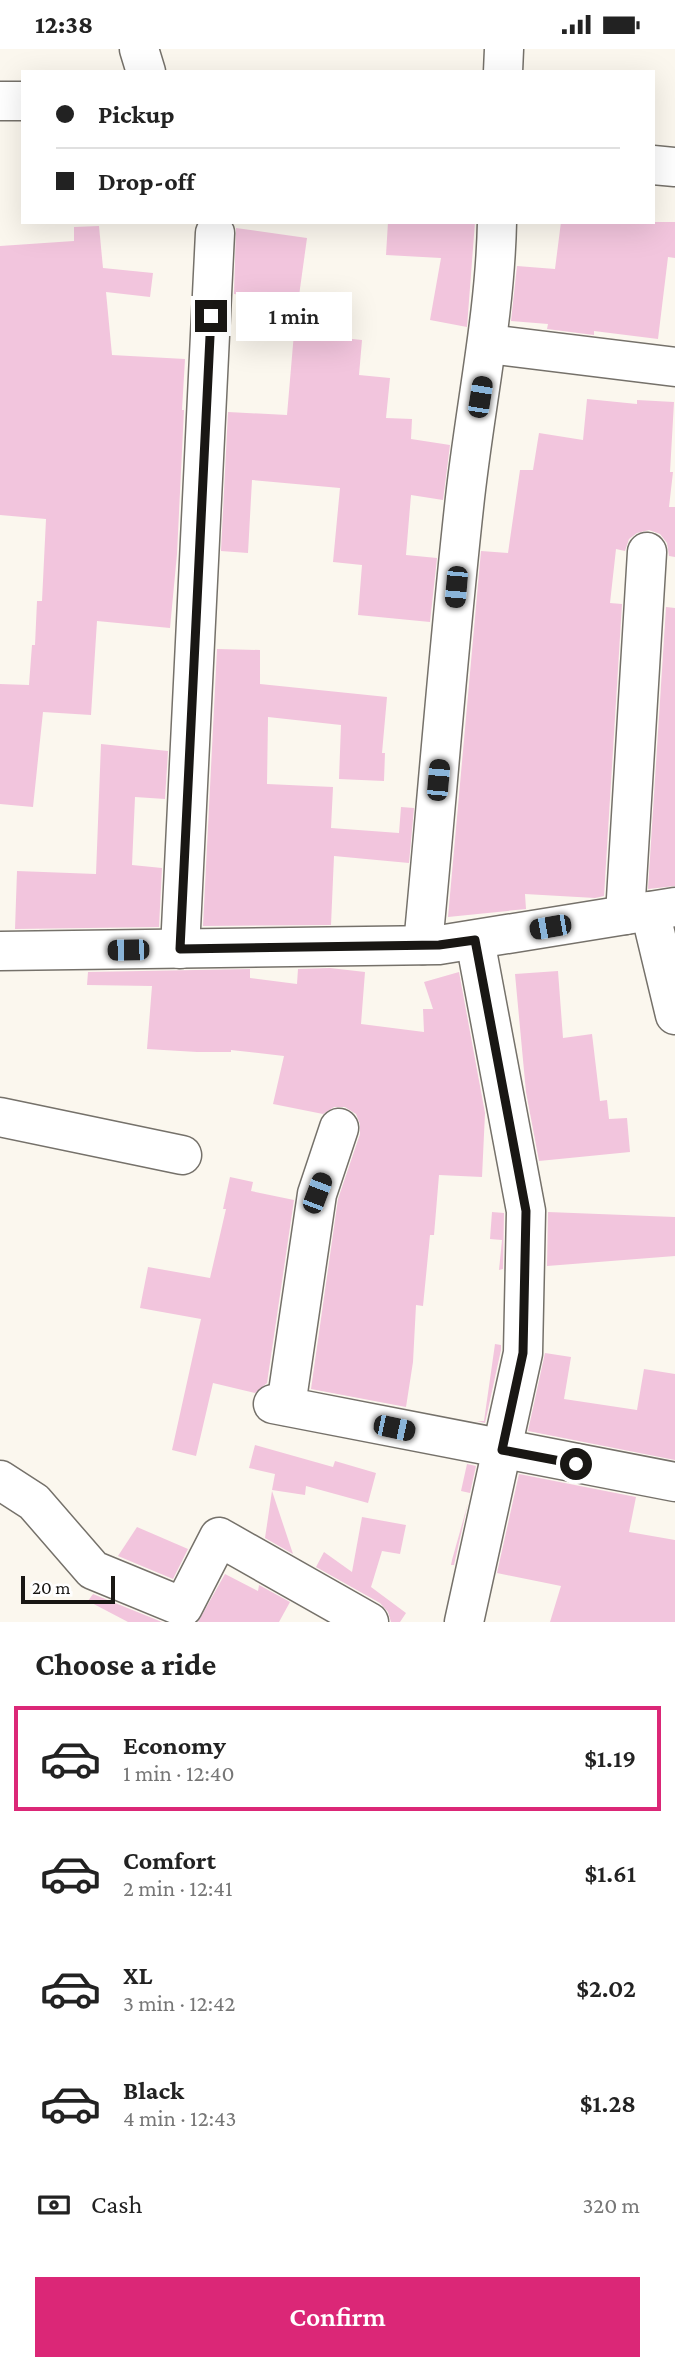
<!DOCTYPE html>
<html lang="en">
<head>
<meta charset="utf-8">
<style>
  body { margin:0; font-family:"Crimson Pro",serif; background:#f6f6f6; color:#222; height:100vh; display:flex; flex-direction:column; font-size:26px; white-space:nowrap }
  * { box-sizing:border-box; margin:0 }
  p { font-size:23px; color:#767676 }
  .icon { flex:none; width:38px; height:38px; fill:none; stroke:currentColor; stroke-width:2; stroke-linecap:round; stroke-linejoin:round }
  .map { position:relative; height:1573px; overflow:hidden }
  .drawer { display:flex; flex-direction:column; background:#fff; flex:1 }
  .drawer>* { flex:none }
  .hud { position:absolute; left:21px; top:21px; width:634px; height:154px; border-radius:0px; box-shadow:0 7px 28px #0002; display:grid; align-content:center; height:154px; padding:0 35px; background:#fff }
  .scale { position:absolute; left:21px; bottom:18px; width:94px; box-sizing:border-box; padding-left:7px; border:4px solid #191714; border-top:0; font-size:19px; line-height:24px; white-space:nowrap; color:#191714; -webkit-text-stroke:5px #fff; paint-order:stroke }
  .end { position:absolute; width:32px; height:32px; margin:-16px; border:9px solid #191714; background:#fff; box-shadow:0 0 0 4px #fff }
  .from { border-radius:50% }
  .bubble { position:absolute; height:49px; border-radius:0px; background:#fff; box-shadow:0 7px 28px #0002; font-size:23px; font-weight:600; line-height:49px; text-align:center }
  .car { position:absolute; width:21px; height:42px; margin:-21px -10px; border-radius:9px; box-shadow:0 0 5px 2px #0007; background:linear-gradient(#222 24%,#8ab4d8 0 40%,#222 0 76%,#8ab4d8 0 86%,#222 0) }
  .hud b { display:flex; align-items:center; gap:24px; height:66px; font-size:26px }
  .hud b+b { border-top:2px solid #e0e0e0 }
  .hud i { width:18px; height:18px; background:#222 }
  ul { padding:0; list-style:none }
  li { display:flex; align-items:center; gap:21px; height:105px; margin:0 14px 10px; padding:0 21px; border:4px solid transparent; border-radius:0px }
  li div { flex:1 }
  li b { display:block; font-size:26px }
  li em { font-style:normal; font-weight:600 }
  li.selected { border-color:#db2777 }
  li>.icon { width:63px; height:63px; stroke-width:1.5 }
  h2 { padding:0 35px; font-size:32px; line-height:84px }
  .pay { display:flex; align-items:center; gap:18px; height:77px; padding:0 35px; font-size:26px }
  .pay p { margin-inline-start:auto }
  .cta { display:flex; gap:14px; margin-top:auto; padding:14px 35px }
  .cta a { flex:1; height:80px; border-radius:0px; background:#db2777; color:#fff; font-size:28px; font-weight:600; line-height:80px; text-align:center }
  .status { display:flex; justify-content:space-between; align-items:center; height:49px; padding:0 35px; background:#fff; direction:ltr }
  .status svg { height:19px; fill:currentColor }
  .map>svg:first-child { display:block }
  .building { fill:#f2c5dd }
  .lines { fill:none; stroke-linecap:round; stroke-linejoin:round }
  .minor-casing { stroke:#75716a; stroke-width:41 }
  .minor { stroke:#fff; stroke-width:38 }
  .route { stroke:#191714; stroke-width:9 }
</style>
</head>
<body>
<div class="status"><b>12:38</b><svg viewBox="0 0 49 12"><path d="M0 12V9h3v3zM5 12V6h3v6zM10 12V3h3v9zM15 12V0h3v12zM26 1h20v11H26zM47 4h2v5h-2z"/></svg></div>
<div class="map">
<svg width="675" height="1573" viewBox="0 0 675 1573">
  <rect width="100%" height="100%" fill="#fbf7ee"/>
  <g class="building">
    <polygon points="388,173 475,173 467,278 430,271 441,209 386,206"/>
    <polygon points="561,173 675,173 675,209 668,208 658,290 594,282 594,286 547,280 548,275 511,272 517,217 555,220"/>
    <polygon points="99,177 103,219 153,224 150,248 106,243 112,306 185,310 182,361 184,361 177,505 170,579 97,572 91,666 43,663 33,758 0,755 0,635 29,636 32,596 35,596 37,552 42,552 46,470 0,466 0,197 74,192 74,178"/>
    <polygon points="236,179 307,189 298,254 234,245"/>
    <polygon points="294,284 362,291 359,326 390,329 386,369 412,370 411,390 450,396 443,451 411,446 406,506 437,509 430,573 358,566 362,516 333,513 340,439 252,431 248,504 221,502 228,363 287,366"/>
    <polygon points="587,350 637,355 637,351 674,353 670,423 673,423 669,458 675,458 675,508 669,507 667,494 660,485 649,481 637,484 629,490 625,502 616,500 610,554 622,555 604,847 595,849 525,845 526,860 448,868 481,502 508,504 520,421 533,421 539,384 583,391"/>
    <polygon points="666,558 675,559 675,837 648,840"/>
    <polygon points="217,600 260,601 260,635 387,648 382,704 385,704 384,732 339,730 341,676 268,668 267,735 333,738 331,779 399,784 401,758 414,759 409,814 334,807 331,876 203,877"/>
    <polygon points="101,695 168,702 165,750 135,748 132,816 162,819 159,878 15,880 17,822 96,825"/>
    <polygon points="330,919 365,923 361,975 424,983 423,960 433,960 424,933 459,923 485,1064 482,1128 439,1126 434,1186 430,1186 423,1257 416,1256 413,1313 406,1358 311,1340 338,1150 360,1085 360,1075 356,1065 345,1058 334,1058 323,1065 273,1055 284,1007 231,1001 231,1003 197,1003 147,1000 152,937 87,936 88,923 250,920 250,929 297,935 298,920"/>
    <polygon points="558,922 563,989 592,985 600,1052 607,1051 609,1070 627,1069 630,1103 539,1112 526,1043 515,925"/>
    <polygon points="230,1128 253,1133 251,1142 294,1151 267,1334 255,1344 213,1334 196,1407 172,1401 201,1270 140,1259 148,1218 210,1229 226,1160 223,1160"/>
    <polygon points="492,1163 504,1164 503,1220 499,1221 502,1191 490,1190"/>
    <polygon points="548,1163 675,1168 675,1207 547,1217"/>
    <polygon points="495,1295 501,1296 501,1301 485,1374 477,1372 484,1372"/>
    <polygon points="545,1304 571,1308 564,1350 637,1361 644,1320 675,1325 675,1411 528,1382"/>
    <polygon points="255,1396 333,1418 335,1412 376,1424 368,1454 306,1437 305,1446 272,1441 275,1425 249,1419"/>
    <polygon points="467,1415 476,1417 470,1444 461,1442"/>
    <polygon points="519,1425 636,1448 629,1483 675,1491 675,1573 550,1573 561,1537 497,1524"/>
    <polygon points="272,1442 293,1505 265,1489"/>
    <polygon points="468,1454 454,1516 451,1516 452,1511"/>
    <polygon points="362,1468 406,1476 400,1505 382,1502 371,1538 406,1564 400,1573 391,1573 388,1563 380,1554 316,1518 324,1503 352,1523"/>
    <polygon points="137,1478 188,1500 173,1530 118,1507"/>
    <polygon points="225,1525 258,1542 259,1536 290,1553 279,1573 198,1573"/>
    <polygon points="93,1545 162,1573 128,1573 88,1552"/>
  </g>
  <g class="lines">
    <g class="minor-casing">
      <g id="minor">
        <polyline points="139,0 146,23"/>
        <polyline points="503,23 504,0"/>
        <polyline points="0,52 23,52"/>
        <polyline points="653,116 675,118"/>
        <polyline points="488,295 675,318"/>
        <polyline points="650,862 675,966"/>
        <polyline points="625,866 647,503"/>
        <path d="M423 896C437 750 448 604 464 458 474 362 495 269 497 173"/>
        <polyline points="180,900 215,184"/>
        <polyline points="0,902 439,896 675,858"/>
        <polyline points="0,1068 182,1106"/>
        <polyline points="273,1355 675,1433"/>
        <polyline points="286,1357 317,1145 339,1079"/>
        <polyline points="0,1431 34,1453 93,1521 183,1558 219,1488 369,1573"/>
        <polyline points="464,1573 523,1304 526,1162 475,891"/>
      </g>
    </g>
    <use href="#minor" class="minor"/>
  </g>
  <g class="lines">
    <polyline class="route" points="211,267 180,900 439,896 475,891 526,1162 523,1304 502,1401 576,1415"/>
  </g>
</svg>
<div class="scale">20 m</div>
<i class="end from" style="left:576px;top:1415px"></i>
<i class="end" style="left:211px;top:267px"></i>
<div class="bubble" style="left:236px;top:243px;width:116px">1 min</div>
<i class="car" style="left:480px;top:348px;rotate:9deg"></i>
<i class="car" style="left:456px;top:538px;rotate:185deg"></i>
<i class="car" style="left:438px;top:731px;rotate:5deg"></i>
<i class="car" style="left:550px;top:878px;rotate:260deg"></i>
<i class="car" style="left:128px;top:901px;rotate:269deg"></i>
<i class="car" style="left:317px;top:1144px;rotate:21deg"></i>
<i class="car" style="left:394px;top:1379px;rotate:102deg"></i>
<div class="hud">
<b><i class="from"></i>Pickup</b>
<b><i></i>Drop-off</b>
</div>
</div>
<section class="drawer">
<h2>Choose a ride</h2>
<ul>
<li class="selected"><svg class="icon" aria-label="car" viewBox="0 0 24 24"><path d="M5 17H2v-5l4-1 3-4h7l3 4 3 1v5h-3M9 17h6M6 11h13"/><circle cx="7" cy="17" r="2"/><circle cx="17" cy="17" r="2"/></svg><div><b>Economy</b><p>1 min · 12:40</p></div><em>$1.19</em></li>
<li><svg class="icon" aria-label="car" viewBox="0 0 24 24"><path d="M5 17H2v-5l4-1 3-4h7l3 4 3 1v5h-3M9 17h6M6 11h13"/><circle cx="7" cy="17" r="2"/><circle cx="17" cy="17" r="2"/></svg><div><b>Comfort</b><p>2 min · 12:41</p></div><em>$1.61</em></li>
<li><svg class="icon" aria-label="car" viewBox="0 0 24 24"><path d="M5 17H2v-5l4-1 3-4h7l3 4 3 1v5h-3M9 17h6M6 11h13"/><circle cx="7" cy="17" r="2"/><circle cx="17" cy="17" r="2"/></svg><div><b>XL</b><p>3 min · 12:42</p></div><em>$2.02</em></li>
<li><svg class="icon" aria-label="car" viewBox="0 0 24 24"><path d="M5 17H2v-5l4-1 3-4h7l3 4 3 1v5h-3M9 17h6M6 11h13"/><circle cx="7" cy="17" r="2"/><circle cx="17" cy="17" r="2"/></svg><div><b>Black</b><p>4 min · 12:43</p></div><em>$1.28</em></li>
</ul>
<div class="pay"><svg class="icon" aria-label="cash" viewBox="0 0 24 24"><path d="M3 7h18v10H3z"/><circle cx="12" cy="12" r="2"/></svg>Cash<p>320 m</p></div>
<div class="cta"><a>Confirm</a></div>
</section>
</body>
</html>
